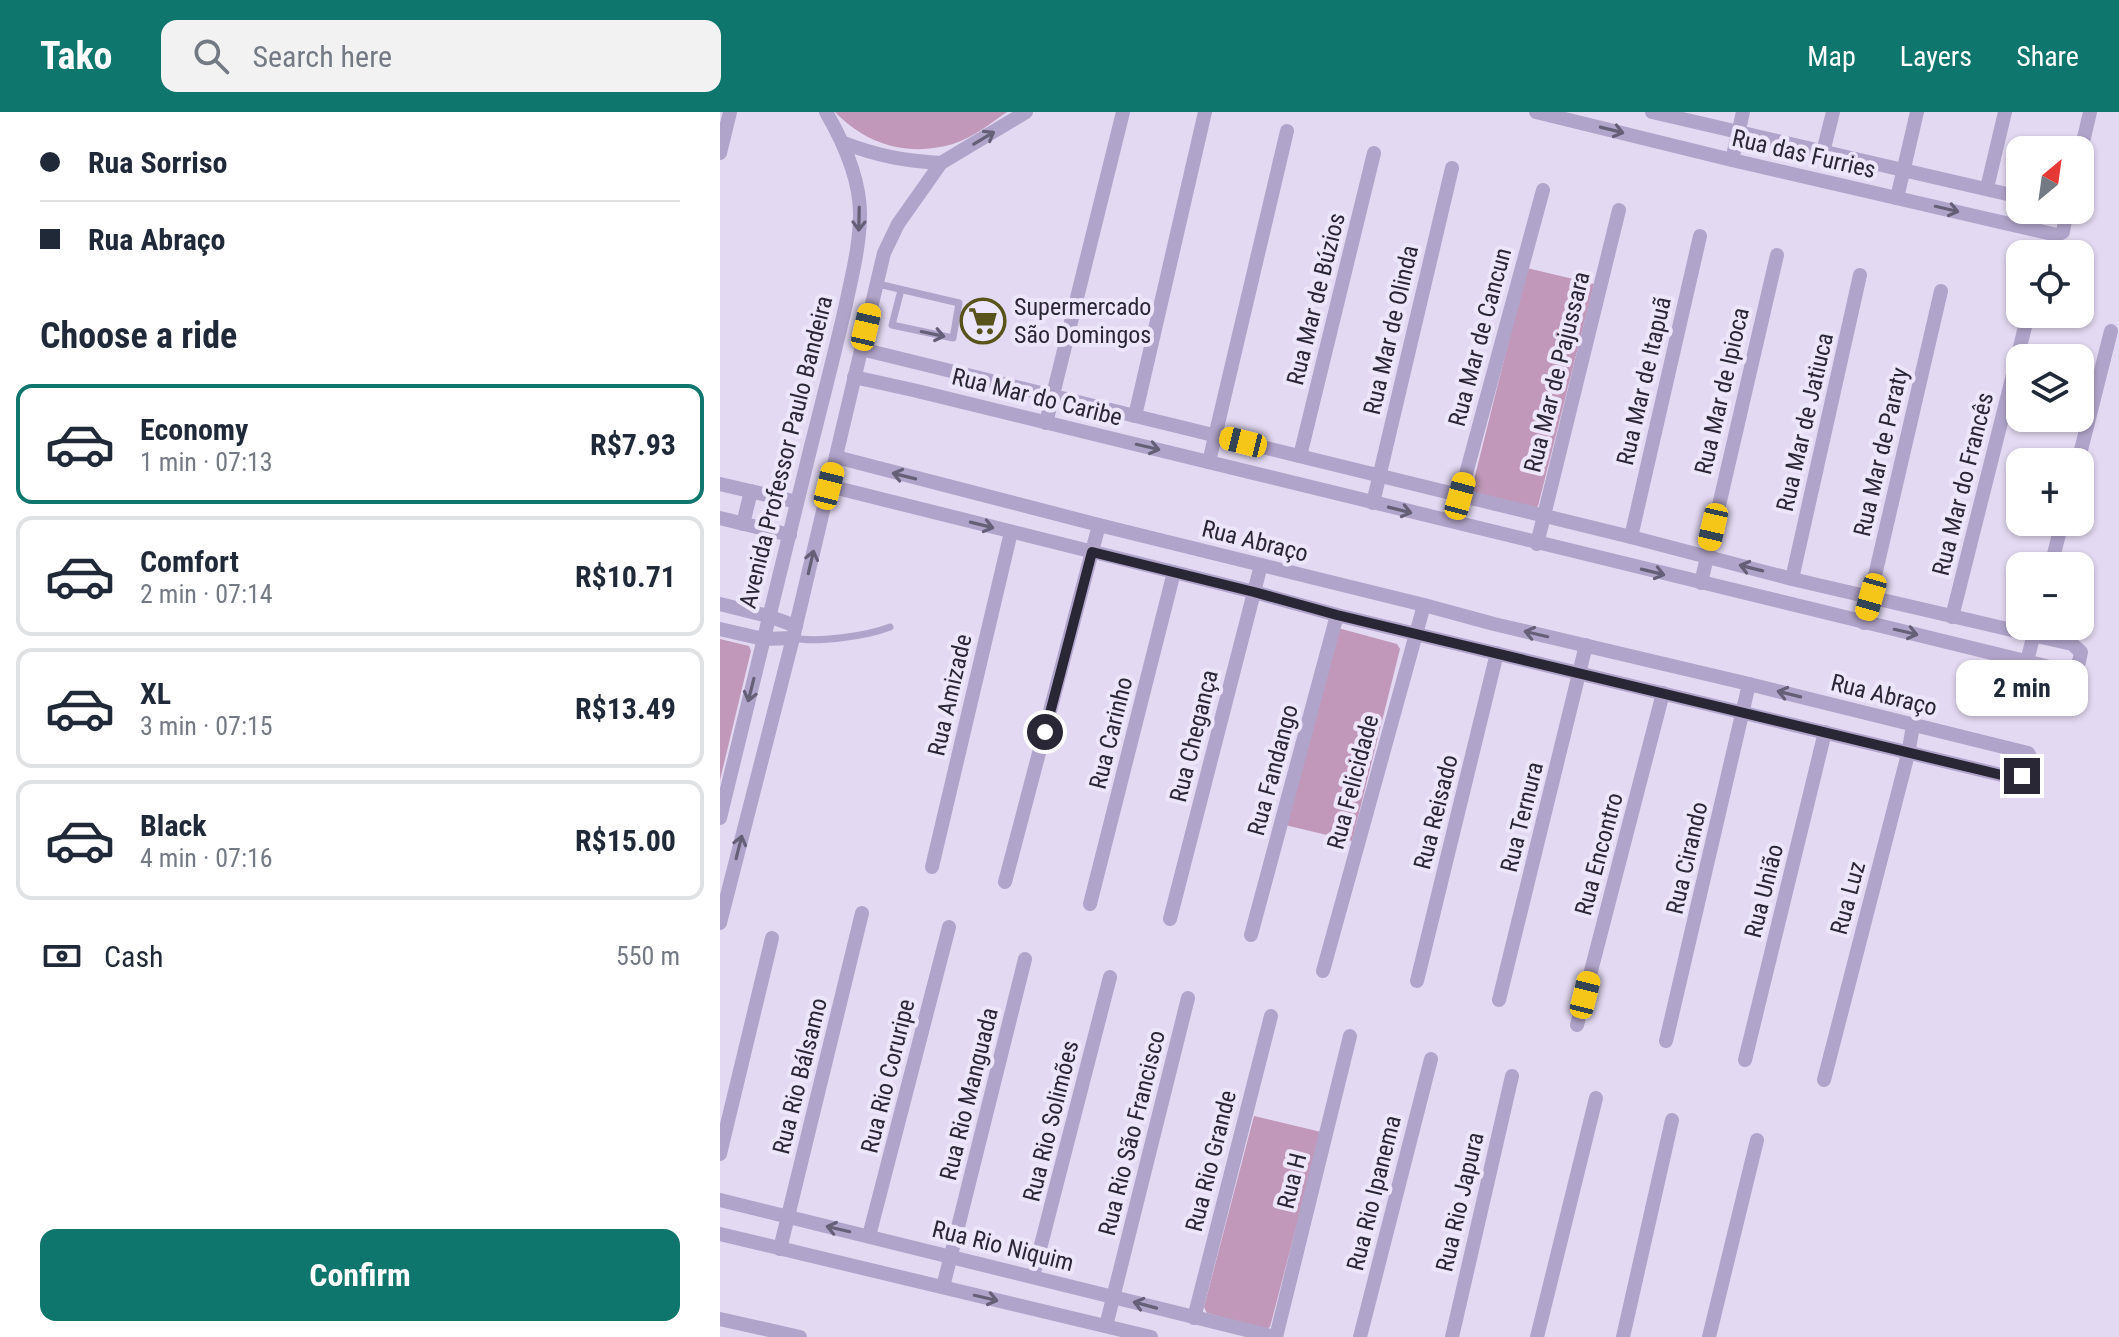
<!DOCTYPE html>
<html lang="en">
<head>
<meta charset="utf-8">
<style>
  body { margin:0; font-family:"Roboto Condensed",sans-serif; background:#f2f2f3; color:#1f2937; height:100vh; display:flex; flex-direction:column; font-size:30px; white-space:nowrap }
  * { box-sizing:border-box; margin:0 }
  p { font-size:26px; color:#747a83 }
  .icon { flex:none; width:44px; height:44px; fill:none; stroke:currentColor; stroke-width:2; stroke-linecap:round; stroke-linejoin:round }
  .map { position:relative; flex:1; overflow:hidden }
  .drawer { display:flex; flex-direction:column; background:#fff; width:720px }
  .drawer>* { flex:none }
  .guide { display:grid; align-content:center; height:176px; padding:0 40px; background:#fff }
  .needle { width:52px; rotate:29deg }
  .buttons { position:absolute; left:1286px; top:24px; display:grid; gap:16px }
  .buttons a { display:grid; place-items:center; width:88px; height:88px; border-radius:16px; background:#fff; box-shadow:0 2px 6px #0004; font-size:40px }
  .end { position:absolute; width:36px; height:36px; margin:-18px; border:10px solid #292635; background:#fff; box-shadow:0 0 0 4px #fff }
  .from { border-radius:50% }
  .bubble { position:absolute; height:56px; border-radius:16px; background:#fff; box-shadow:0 2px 6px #0004; font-size:26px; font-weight:700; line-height:56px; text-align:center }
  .car { position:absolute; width:24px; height:48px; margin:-24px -12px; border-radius:10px; box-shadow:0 0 6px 2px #0007; background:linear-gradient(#f5c518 24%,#345 0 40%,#f5c518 0 76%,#345 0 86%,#f5c518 0) }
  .guide b { display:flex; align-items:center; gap:28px; height:76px; font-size:30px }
  .guide b+b { border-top:2px solid #e0e1e3 }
  .guide i { width:20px; height:20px; background:#1f2937 }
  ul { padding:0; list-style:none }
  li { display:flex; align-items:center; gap:24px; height:120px; margin:0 16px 12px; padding:0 24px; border:4px solid #e0e1e3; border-radius:16px }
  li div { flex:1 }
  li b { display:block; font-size:30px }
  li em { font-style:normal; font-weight:700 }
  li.active { border-color:#0f766e }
  li>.icon { width:72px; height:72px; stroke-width:1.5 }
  h2 { padding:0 40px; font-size:36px; line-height:96px }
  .pay { display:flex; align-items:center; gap:20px; height:88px; padding:0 40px; font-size:30px }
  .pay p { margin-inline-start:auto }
  .cta { display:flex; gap:16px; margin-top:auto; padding:16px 40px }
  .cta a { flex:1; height:92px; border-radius:16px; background:#0f766e; color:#fff; font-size:32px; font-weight:700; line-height:92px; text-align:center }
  header { display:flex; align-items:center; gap:48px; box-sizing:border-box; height:112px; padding:0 40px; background:#0f766e; color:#fff }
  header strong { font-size:38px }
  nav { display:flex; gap:44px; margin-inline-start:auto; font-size:28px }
  .search { width:560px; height:72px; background:#f2f2f3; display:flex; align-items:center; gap:20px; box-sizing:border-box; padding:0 28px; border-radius:16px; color:#747a83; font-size:30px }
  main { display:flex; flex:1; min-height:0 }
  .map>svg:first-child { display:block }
  .green { fill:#c198b9 }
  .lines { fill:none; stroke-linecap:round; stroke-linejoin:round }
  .service { stroke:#b1a4ca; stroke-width:7 }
  .minor { stroke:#b1a4ca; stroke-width:14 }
  .oneway { stroke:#665f78 }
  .route { stroke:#292635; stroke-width:10 }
  .labels { text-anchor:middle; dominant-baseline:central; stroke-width:8; stroke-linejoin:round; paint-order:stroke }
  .street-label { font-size:24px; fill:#292635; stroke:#ede5f9 }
  .poi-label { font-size:24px; fill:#292635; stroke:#ede5f9; text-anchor:start }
</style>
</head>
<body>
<header>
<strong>Tako</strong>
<div class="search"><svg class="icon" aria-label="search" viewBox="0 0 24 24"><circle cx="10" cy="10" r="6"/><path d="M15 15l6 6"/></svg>Search here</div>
<nav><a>Map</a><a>Layers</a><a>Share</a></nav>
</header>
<main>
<section class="drawer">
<div class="guide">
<b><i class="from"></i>Rua Sorriso</b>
<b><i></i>Rua Abraço</b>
</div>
<h2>Choose a ride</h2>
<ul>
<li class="active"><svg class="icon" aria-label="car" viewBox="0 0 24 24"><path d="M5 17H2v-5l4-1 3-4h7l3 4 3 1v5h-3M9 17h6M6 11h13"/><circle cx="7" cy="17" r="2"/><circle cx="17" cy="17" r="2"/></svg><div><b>Economy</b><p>1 min · 07:13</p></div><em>R$7.93</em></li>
<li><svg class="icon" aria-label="car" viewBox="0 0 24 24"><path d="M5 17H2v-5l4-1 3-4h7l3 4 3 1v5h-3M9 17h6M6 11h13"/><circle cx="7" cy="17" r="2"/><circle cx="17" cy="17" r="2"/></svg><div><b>Comfort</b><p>2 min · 07:14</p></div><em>R$10.71</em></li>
<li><svg class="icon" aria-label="car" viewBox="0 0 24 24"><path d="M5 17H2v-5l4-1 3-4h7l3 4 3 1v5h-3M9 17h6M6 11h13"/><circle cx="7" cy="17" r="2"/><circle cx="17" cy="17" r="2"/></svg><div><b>XL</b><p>3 min · 07:15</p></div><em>R$13.49</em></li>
<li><svg class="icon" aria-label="car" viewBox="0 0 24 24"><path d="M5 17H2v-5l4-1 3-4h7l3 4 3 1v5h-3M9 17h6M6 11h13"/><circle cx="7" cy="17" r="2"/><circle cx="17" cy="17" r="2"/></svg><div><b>Black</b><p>4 min · 07:16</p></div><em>R$15.00</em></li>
</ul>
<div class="pay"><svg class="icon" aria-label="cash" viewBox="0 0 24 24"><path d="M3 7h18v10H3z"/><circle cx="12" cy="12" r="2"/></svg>Cash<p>550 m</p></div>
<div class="cta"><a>Confirm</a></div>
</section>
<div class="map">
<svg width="1399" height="1225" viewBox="0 0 1399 1225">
  <rect width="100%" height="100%" fill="#e3d9f2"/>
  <g class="green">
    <path d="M115 0H287C271 11 252 26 233 32 188 45 147 33 115 0Z"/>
    <polygon points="807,156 874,172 818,394 814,397 755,382 752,376"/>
    <polygon points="618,516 677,532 680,537 632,729 565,713"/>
    <polygon points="0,527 29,534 31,539 0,668"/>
    <polygon points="534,1004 601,1020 550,1215 546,1217 487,1201 484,1195"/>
  </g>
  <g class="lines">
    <g class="service">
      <polyline points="158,172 239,191 233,226 172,213 181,178"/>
      <path d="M73 526C97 531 147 524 170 515"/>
    </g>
    <g class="minor">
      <polyline points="816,0 1012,48 1337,123 1343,120 1347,98"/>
      <polyline points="932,0 1300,85"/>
      <path d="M124 31C158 44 185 49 221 51"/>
      <polyline points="1103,40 1113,0"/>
      <polyline points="0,41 10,0"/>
      <polyline points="1360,43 1370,0"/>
      <polyline points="1012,48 1023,0"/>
      <polyline points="1267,76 1285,0"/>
      <polyline points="1177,86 1197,0"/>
      <polyline points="134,265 193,278 1346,559 1351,559 1359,550 1361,540 1352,532 1072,467 911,425 141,237"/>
      <polyline points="415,304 485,0"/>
      <polyline points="326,311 403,0"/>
      <polyline points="580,344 654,41"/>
      <polyline points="489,350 567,19"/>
      <polyline points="1358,350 1391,219"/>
      <polyline points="0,372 77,390"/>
      <path d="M109 374 534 480 617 503 1294 666C1307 663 1316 653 1308 641L1029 572 774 512 704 493 379 413 116 345"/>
      <polyline points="740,384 823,78"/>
      <polyline points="653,391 732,56"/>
      <polyline points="0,406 70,423"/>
      <polyline points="23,412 31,379"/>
      <polyline points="911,425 980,124"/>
      <polyline points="817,432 899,98"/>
      <polyline points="1331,454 1342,410"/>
      <polyline points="1072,467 1140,163"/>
      <polyline points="981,471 1057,143"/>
      <polyline points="0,492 48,504 76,514"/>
      <polyline points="1232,505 1308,203"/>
      <polyline points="1144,511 1221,179"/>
      <polyline points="0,517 43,527 73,526"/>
      <polyline points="1307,549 1316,514"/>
      <path d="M0 706C30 582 60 458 91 334 103 287 115 240 126 192 132 163 140 133 140 102 140 66 124 31 106 0"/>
      <polyline points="212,755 291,420"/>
      <polyline points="285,770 379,413"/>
      <polyline points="370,792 454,460"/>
      <polyline points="450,807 541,453"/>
      <polyline points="0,811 73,526 164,141 178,112 221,51 306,0"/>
      <polyline points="531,823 617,503"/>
      <polyline points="603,859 704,493"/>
      <polyline points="697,869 777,541"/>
      <polyline points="779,888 866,533"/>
      <polyline points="857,913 943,581"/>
      <polyline points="946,929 1029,572"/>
      <polyline points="1025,948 1105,620"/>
      <polyline points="1104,968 1188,642 1193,614"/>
      <polyline points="0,1042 52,826"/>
      <polyline points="0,1088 555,1225"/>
      <polyline points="0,1122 431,1225"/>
      <polyline points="149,1124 229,815"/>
      <polyline points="60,1137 142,801"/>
      <polyline points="313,1164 390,865"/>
      <polyline points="223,1175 305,847"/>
      <polyline points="474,1206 551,904"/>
      <polyline points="0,1207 80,1225"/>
      <polyline points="386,1214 468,886"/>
      <polyline points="556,1225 630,924"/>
      <polyline points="640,1225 711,947"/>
      <polyline points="732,1225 792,964"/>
      <polyline points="817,1225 876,986"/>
      <polyline points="903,1225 952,1008"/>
      <polyline points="989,1225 1037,1028"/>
    </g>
  </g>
  <defs><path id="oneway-shaft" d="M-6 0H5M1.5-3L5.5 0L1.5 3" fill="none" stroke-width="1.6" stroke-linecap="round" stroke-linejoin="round" transform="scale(2)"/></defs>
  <g class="oneway">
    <use href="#oneway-shaft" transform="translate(892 18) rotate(14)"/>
    <use href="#oneway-shaft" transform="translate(264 26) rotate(-31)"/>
    <use href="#oneway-shaft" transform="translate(1227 97) rotate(13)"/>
    <use href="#oneway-shaft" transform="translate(139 107) rotate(91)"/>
    <use href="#oneway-shaft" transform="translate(213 222) rotate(12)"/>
    <use href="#oneway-shaft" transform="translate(428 335) rotate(13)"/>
    <use href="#oneway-shaft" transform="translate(184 364) rotate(-166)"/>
    <use href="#oneway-shaft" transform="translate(680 398) rotate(14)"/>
    <use href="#oneway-shaft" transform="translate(262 413) rotate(14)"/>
    <use href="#oneway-shaft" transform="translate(91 450) rotate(-77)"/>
    <use href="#oneway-shaft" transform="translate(1031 456) rotate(-166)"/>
    <use href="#oneway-shaft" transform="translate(933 460) rotate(14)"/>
    <use href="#oneway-shaft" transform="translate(1186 520) rotate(13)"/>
    <use href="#oneway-shaft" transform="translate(816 522) rotate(-167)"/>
    <use href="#oneway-shaft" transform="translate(31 578) rotate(104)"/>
    <use href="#oneway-shaft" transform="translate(1069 582) rotate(-166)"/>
    <use href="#oneway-shaft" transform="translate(19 735) rotate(-76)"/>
    <use href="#oneway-shaft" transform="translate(118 1117) rotate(-167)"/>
    <use href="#oneway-shaft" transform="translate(266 1186) rotate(13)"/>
    <use href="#oneway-shaft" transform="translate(425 1193) rotate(-165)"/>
  </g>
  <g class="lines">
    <polyline class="route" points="325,620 372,440 534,480 617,503 1294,666 1302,664"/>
  </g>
  <defs>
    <g id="supermarket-ring" transform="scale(2.3)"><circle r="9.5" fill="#ede5f9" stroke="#57531b" stroke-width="1.5"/><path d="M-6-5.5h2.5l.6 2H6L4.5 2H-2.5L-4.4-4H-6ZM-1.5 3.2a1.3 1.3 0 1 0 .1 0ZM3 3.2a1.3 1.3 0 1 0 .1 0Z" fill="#57531b"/></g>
  </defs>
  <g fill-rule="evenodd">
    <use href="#supermarket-ring" x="263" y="209"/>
  </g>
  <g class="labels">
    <g class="street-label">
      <text transform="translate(1084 42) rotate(13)">Rua das Furries</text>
      <text transform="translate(596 187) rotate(-76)">Rua Mar de Búzios</text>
      <text transform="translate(671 218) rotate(-77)">Rua Mar de Olinda</text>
      <text transform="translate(760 225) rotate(-75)">Rua Mar de Cancun</text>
      <text transform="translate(837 260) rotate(-76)">Rua Mar de Pajussara</text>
      <text transform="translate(924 269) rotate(-77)">Rua Mar de Itapuã</text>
      <text transform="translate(1002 279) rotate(-77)">Rua Mar de Ipioca</text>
      <text transform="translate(317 285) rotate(14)">Rua Mar do Caribe</text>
      <text transform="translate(1085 310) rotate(-77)">Rua Mar de Jatiuca</text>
      <text transform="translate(66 340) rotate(-76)">Avenida Professor Paulo Bandeira</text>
      <text transform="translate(1161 340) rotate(-77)">Rua Mar de Paraty</text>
      <text transform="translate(1243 372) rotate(-76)">Rua Mar do Francês</text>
      <text transform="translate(535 429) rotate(14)">Rua Abraço</text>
      <text transform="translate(230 583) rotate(-77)">Rua Amizade</text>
      <text transform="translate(1164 583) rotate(14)">Rua Abraço</text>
      <text transform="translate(391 621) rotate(-76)">Rua Carinho</text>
      <text transform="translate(474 624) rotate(-76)">Rua Chegança</text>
      <text transform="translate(553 658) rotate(-75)">Rua Fandango</text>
      <text transform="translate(633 670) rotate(-75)">Rua Felicidade</text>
      <text transform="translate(716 700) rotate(-76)">Rua Reisado</text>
      <text transform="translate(802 705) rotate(-76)">Rua Ternura</text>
      <text transform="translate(879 742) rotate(-75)">Rua Encontro</text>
      <text transform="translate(967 746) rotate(-77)">Rua Cirando</text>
      <text transform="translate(1044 779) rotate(-76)">Rua União</text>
      <text transform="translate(1128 786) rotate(-75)">Rua Luz</text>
      <text transform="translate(80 964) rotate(-76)">Rua Rio Bálsamo</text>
      <text transform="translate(168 964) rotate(-76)">Rua Rio Coruripe</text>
      <text transform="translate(249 982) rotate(-76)">Rua Rio Manguada</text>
      <text transform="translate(331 1009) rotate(-76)">Rua Rio Solimões</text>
      <text transform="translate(412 1021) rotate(-76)">Rua Rio São Francisco</text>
      <text transform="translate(491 1049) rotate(-76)">Rua Rio Grande</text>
      <text transform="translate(572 1069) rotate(-76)">Rua H</text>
      <text transform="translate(654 1081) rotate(-76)">Rua Rio Ipanema</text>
      <text transform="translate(740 1090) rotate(-77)">Rua Rio Japura</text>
      <text transform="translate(283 1134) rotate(14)">Rua Rio Niquim</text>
    </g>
    <g class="poi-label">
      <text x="294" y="195">Supermercado<tspan x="294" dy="28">São Domingos</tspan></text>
    </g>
  </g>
</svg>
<div class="buttons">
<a><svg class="needle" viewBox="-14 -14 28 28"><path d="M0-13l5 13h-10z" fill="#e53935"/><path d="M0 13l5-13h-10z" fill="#747a83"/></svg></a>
<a><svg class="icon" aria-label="locate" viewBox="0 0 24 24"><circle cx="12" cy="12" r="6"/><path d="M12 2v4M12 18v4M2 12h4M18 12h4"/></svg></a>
<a><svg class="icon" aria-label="layers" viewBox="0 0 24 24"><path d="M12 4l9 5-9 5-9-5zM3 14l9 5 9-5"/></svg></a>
<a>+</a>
<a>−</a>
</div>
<i class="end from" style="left:325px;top:620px"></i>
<i class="end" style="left:1302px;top:664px"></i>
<div class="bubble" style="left:1236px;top:548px;width:132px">2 min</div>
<i class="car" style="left:146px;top:215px;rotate:13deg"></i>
<i class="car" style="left:523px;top:330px;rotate:284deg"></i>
<i class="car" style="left:109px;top:374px;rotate:14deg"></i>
<i class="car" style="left:740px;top:384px;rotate:15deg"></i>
<i class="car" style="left:993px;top:415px;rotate:193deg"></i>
<i class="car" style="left:1151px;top:485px;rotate:196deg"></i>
<i class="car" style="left:865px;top:883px;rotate:14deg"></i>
</div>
</main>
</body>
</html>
